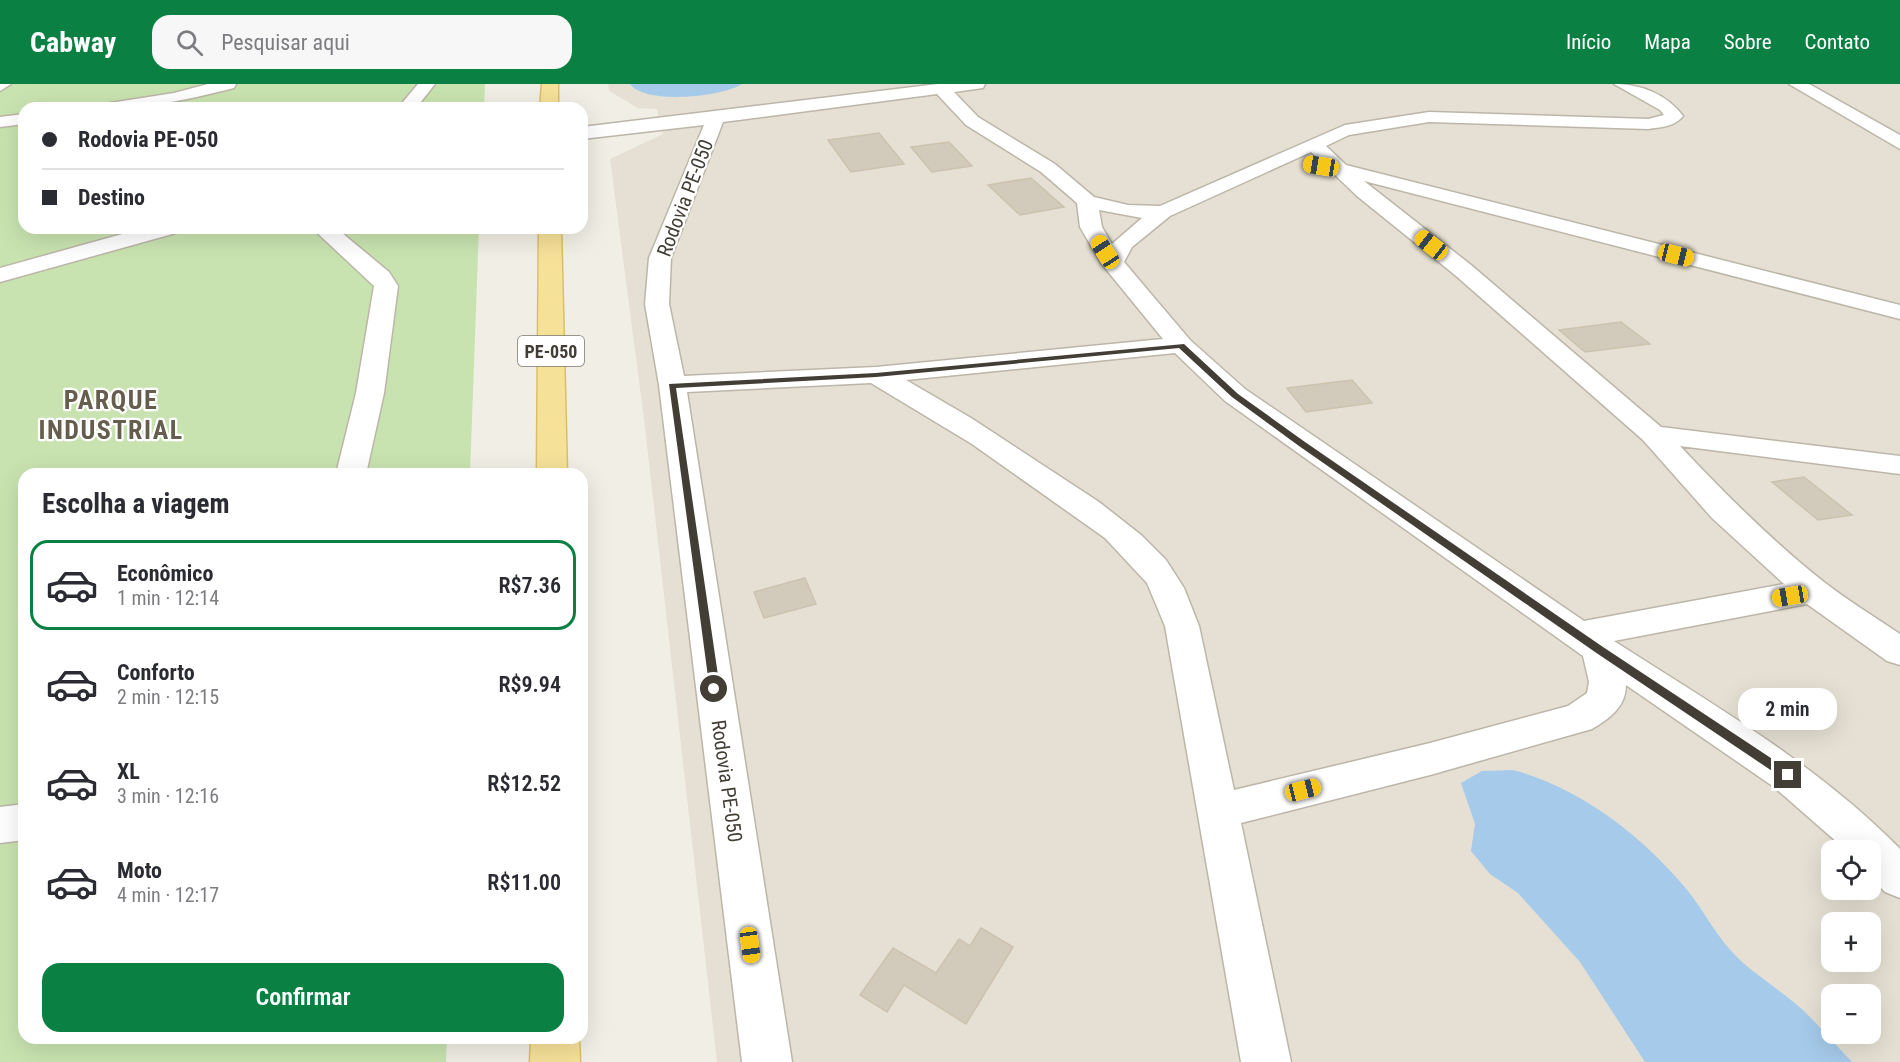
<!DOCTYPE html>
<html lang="pt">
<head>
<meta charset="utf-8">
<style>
  body { margin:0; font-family:"Roboto Condensed",sans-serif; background:#f7f7f7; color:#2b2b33; height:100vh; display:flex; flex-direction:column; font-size:22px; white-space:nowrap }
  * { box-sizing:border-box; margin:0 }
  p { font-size:20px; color:#7c7c81 }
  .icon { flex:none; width:33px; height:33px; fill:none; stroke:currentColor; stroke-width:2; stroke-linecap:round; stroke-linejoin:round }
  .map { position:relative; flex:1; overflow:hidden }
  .details { position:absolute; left:18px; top:384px; width:570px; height:576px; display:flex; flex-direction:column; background:#fff; border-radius:18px; box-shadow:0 6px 24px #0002 }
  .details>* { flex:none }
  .top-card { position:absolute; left:18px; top:18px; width:570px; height:132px; border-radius:18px; box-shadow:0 6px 24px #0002; display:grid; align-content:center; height:132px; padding:0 24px; background:#fff }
  .controls { position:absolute; left:1821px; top:756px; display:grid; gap:12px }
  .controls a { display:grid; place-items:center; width:60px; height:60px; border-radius:12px; background:#fff; box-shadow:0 6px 24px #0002; font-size:30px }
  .end { position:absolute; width:27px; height:27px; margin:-14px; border:8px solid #433e35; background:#fff; box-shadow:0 0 0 3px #fff }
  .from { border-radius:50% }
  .bubble { position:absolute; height:42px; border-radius:18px; background:#fff; box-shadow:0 6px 24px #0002; font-size:20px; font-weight:600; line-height:42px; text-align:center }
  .car { position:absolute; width:18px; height:36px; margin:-18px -9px; border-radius:8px; box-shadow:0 0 4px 2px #0007; background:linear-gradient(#f5c518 24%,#345 0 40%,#f5c518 0 76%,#345 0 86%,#f5c518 0) }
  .top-card b { display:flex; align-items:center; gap:21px; height:57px; font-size:22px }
  .top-card b+b { border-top:2px solid #e1e1e2 }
  .top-card i { width:15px; height:15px; background:#2b2b33 }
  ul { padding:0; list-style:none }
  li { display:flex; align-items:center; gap:18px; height:90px; margin:0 12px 9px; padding:0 12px; border:3px solid transparent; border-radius:18px }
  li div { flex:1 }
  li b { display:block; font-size:22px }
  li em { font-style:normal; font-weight:600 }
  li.on { border-color:#0b8043 }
  li>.icon { width:54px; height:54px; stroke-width:1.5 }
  h2 { padding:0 24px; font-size:27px; line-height:72px }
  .action { display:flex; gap:12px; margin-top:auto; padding:12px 24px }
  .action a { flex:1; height:69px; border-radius:18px; background:#0b8043; color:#fff; font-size:24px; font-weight:600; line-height:69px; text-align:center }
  header { display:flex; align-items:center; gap:36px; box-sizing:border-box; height:84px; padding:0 30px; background:#0b8043; color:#fff }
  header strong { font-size:28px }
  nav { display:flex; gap:33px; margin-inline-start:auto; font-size:21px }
  .search { width:420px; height:54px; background:#f7f7f7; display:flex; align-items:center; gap:15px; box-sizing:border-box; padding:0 21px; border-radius:18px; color:#7c7c81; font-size:22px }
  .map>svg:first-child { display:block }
  .residential { fill:#e5e0d3; fill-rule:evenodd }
  .green { fill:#c9e3b0 }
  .water { fill:#a5caea }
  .building { fill:#d2cabb; stroke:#ccc2af; stroke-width:1.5 }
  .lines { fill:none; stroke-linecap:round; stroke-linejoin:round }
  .street-casing { stroke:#bcb6a8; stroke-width:3 }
  .primary-casing { stroke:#dabf6a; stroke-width:3 }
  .street { fill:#fff; fill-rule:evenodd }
  .primary { fill:#f6e199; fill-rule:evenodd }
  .route { fill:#433e35 }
  .labels { text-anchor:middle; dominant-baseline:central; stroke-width:4.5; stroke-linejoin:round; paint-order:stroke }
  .shield { fill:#fff; stroke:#7b7872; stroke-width:1.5 }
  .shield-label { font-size:18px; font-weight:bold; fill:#433e35 }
  .street-label { font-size:20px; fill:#433e35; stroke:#fff }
  .district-label { font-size:26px; font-weight:bold; letter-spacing:1.5px; fill:#655d4d; stroke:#fff }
</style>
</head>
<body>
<header>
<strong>Cabway</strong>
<div class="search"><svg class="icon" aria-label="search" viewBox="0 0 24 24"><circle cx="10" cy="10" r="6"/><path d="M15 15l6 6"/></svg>Pesquisar aqui</div>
<nav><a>Início</a><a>Mapa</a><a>Sobre</a><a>Contato</a></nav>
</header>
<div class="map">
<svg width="1900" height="978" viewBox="0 0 1900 978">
  <rect width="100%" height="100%" fill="#f1eee5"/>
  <path class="residential" d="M608 0H1900V978H717L644 335 610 75 663 50 657 25 638 24 609 7ZM1832 766H1870V806H1832ZM1832 838H1870V878H1832ZM1832 910H1870V950H1832Z"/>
  <polygon class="green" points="0,0 485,0 484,24 24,24 24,144 479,144 470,390 24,390 24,954 447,954 446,978 0,978"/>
  <g class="water">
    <path d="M630 0H742C722 13 645 21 630 0Z"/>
    <path d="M1513 686C1581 704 1644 753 1688 807 1703 826 1718 854 1734 870 1755 892 1783 907 1805 928 1821 944 1836 961 1852 978H1645L1580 878 1518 809 1490 790 1471 767 1475 740 1461 699 1482 687Z"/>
  </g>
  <g class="building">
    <polygon points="879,49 904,80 851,88 828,56"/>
    <polygon points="949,58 972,82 932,88 911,63"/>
    <polygon points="1031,94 1064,123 1020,131 988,101"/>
    <polygon points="1621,238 1650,260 1585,268 1559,246"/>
    <polygon points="1352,296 1372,319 1306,328 1287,304"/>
    <polygon points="1804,393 1852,431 1818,436 1772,398"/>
    <polygon points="805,494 816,520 764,534 754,508"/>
    <polygon points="981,844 1013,863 966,940 904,901 887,928 860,911 893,864 936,889 959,855 970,862"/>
  </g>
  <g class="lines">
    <g class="street-casing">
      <g id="street">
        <polygon points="0,0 11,0 0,7"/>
        <path d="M208 0H236L234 4C186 16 151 24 101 24L110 19 174 9Z"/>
        <polygon points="418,0 435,0 416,24 398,24"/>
        <path d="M938 0H985L983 4 954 8 978 33 1055 80 1094 113 1128 121 1160 122 1345 41 1429 28 1648 35 1664 31 1660 26 1614 0C1640 0 1667 10 1683 32 1674 43 1661 43 1648 45L1429 38 1349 51 1326 62 1346 81 1900 221V235L1364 97 1471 181 1661 343 1900 372V390L1680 362C1725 410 1772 457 1824 498 1848 517 1875 533 1900 550V581L1887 577 1807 520 1614 557C1713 621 1817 680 1900 765V814L1885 808 1870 792V766H1846L1774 703 1626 601C1626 623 1609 635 1592 645L1430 691 1241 739 1291 978H1241L1165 542 1147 499 1105 454 972 360 871 299 687 308 792 978H742L659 301 645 220 649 174 704 41 582 55V43ZM937 10 966 41 1041 88 1077 119 1080 143 1101 179 1163 255 876 283 684 292 669 220 671 174 723 38ZM1311 68 1357 112 1455 191 1643 356 1712 434 1784 500 1584 537 1245 305 1190 256 1124 178 1132 163 1170 132ZM1099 126 1142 134 1112 160 1102 143ZM1175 269 1225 317 1583 572 1589 598 1587 609 1568 622 1430 659 1234 706 1199 542 1184 504 1166 476 1141 451 1099 418 971 334 906 296Z"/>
        <polygon points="1789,0 1809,0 1900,51 1900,65"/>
        <polygon points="24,30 24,40 0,43 0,33"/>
        <polygon points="144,144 179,144 176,149 0,198 0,184"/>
        <polygon points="312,144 336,144 389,188 398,202 384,309 366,390 336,390 356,309 374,202"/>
        <polygon points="24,720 24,756 0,759 0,723"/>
      </g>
    </g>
    <g class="primary-casing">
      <g id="primary">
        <polygon points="542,0 558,0 558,24 540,24"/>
        <polygon points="539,144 561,144 567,390 537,390"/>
        <polygon points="531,954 579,954 580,978 530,978"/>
      </g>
    </g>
    <use href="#street" class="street"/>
    <use href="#primary" class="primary"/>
  </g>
  <polygon class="route" points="1184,260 1238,310 1305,358 1603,563 1792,688 1792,695 1784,695 1595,568 1299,362 1232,313 1179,264 876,293 676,304 720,605 714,609 710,608 669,300 876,289"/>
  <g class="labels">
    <rect class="shield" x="518" y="252" width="66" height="30" rx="4.5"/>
    <g class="shield-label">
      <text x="551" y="267">PE-050</text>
    </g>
    <g class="street-label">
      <text transform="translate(685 114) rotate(-69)">Rodovia PE-050</text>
      <text transform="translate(727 697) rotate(82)">Rodovia PE-050</text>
    </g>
    <g class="district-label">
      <text x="111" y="316">PARQUE<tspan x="111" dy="30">INDUSTRIAL</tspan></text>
    </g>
  </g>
</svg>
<div class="controls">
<a><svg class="icon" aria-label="locate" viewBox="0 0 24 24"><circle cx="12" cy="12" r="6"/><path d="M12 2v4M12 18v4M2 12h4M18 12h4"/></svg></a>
<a>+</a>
<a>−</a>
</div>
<i class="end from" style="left:714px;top:605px"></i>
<i class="end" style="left:1788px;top:691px"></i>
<div class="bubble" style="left:1738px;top:604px;width:99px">2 min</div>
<i class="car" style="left:1321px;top:82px;rotate:279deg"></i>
<i class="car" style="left:1431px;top:161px;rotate:308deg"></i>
<i class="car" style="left:1105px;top:168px;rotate:327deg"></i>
<i class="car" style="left:1676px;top:171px;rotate:104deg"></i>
<i class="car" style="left:1790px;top:512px;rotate:260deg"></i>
<i class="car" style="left:1303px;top:706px;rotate:76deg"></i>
<i class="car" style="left:750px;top:861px;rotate:172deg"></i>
<div class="top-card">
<b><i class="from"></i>Rodovia PE-050</b>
<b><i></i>Destino</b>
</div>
<section class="details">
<h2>Escolha a viagem</h2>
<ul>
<li class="on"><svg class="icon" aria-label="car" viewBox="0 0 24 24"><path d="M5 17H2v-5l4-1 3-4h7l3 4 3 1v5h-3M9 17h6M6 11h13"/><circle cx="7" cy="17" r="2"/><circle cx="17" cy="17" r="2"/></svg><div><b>Econômico</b><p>1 min · 12:14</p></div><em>R$7.36</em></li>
<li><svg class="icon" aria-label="car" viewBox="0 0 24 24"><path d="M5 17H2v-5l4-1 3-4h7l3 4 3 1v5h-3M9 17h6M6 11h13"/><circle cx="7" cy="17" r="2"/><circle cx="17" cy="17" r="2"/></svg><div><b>Conforto</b><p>2 min · 12:15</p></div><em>R$9.94</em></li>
<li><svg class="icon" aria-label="car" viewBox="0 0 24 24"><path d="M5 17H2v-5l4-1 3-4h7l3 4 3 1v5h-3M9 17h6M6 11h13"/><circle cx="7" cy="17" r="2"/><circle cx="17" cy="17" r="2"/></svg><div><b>XL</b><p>3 min · 12:16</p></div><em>R$12.52</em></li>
<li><svg class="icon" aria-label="car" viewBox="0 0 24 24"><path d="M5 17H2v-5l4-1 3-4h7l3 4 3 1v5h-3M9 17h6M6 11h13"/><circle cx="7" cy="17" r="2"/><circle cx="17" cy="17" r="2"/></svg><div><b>Moto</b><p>4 min · 12:17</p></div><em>R$11.00</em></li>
</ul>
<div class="action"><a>Confirmar</a></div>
</section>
</div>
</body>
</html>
